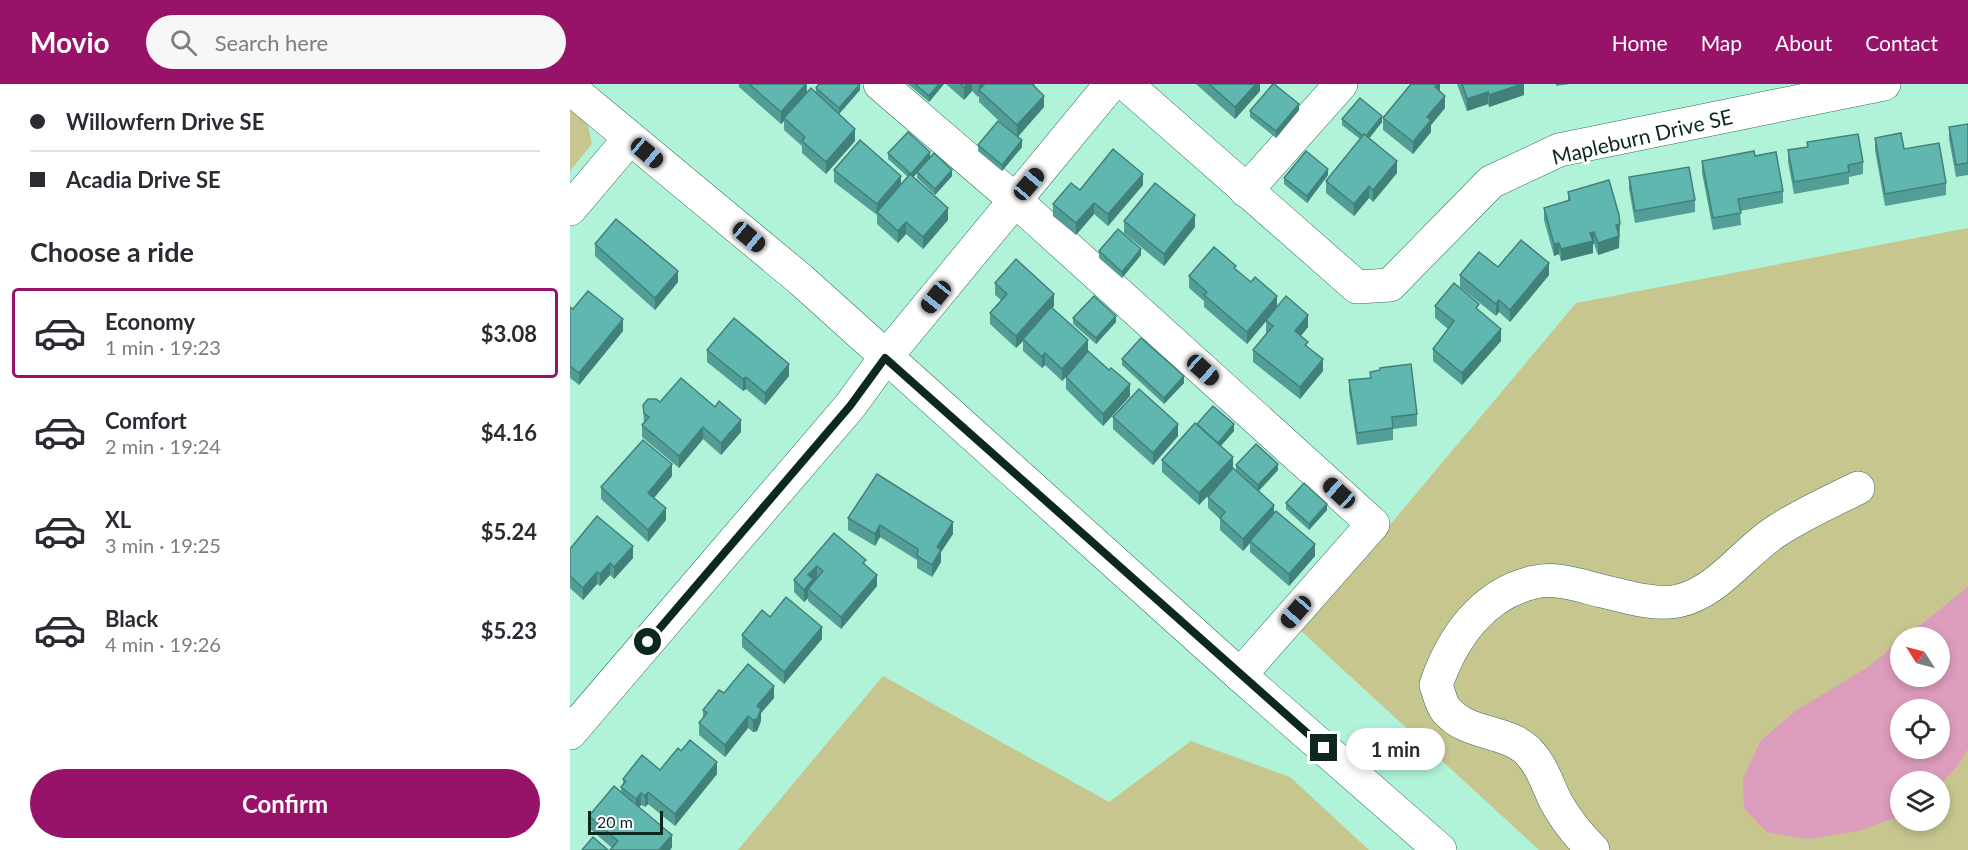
<!DOCTYPE html>
<html lang="en">
<head>
<meta charset="utf-8">
<style>
  body { margin:0; font-family:Lato,sans-serif; background:#f7f7f7; color:#2b2b33; height:100vh; display:flex; flex-direction:column; font-size:22px; white-space:nowrap }
  * { box-sizing:border-box; margin:0 }
  p { font-size:20px; color:#7c7c81 }
  .icon { flex:none; width:33px; height:33px; fill:none; stroke:currentColor; stroke-width:2; stroke-linecap:round; stroke-linejoin:round }
  .map { position:relative; flex:1; overflow:hidden }
  .side { display:flex; flex-direction:column; background:#fff; width:570px }
  .side>* { flex:none }
  .hud { display:grid; align-content:center; height:132px; padding:0 30px; background:#fff }
  .needle { width:39px; rotate:306deg }
  .tools { position:absolute; left:1320px; top:543px; display:grid; gap:12px }
  .tools a { display:grid; place-items:center; width:60px; height:60px; border-radius:50%; background:#fff; box-shadow:0 3px 9px #0003; font-size:30px }
  .scale { position:absolute; left:18px; bottom:15px; width:75px; box-sizing:border-box; padding-left:6px; border:3px solid #0d281e; border-top:0; font-size:16px; line-height:21px; white-space:nowrap; color:#0d281e; -webkit-text-stroke:4px #fff; paint-order:stroke }
  .end { position:absolute; width:27px; height:27px; margin:-14px; border:8px solid #0d281e; background:#fff; box-shadow:0 0 0 3px #fff }
  .from { border-radius:50% }
  .bubble { position:absolute; height:42px; border-radius:21px; background:#fff; box-shadow:0 3px 9px #0003; font-size:20px; font-weight:700; line-height:42px; text-align:center }
  .car { position:absolute; width:18px; height:36px; margin:-18px -9px; border-radius:8px; box-shadow:0 0 4px 2px #0007; background:linear-gradient(#222 24%,#8ab4d8 0 40%,#222 0 76%,#8ab4d8 0 86%,#222 0) }
  .hud b { display:flex; align-items:center; gap:21px; height:57px; font-size:22px }
  .hud b+b { border-top:2px solid #e1e1e2 }
  .hud i { width:15px; height:15px; background:#2b2b33 }
  ul { padding:0; list-style:none }
  li { display:flex; align-items:center; gap:18px; height:90px; margin:0 12px 9px; padding:0 18px; border:3px solid transparent; border-radius:6px }
  li div { flex:1 }
  li b { display:block; font-size:22px }
  li em { font-style:normal; font-weight:700 }
  li.active { border-color:#971369 }
  li>.icon { width:54px; height:54px; stroke-width:1.5 }
  h2 { padding:0 30px; font-size:27px; line-height:72px }
  .cta { display:flex; gap:12px; margin-top:auto; padding:12px 30px }
  .cta a { flex:1; height:69px; border-radius:36px; background:#971369; color:#fff; font-size:24px; font-weight:700; line-height:69px; text-align:center }
  header { display:flex; align-items:center; gap:36px; box-sizing:border-box; height:84px; padding:0 30px; background:#971369; color:#fff }
  header strong { font-size:28px }
  nav { display:flex; gap:33px; margin-inline-start:auto; font-size:21px }
  .search { width:420px; height:54px; background:#f7f7f7; display:flex; align-items:center; gap:15px; box-sizing:border-box; padding:0 21px; border-radius:33px; color:#7c7c81; font-size:22px }
  main { display:flex; flex:1; min-height:0 }
  .map>svg:first-child { display:block }
  .green { fill:#c7c68f; fill-rule:evenodd }
  .water { fill:#dc9cbc; fill-rule:evenodd }
  .lines { fill:none; stroke-linecap:round; stroke-linejoin:round }
  .minor-casing { stroke:#2e6e58; stroke-width:34 }
  .minor { stroke:#fff; stroke-width:33 }
  .wall { fill:#529d96 }
  .shaded-wall { fill:#42807a }
  .building { fill:#5fb7af; stroke:#42807a; stroke-width:1.5 }
  .route { stroke:#0d281e; stroke-width:8 }
  .labels { text-anchor:middle; dominant-baseline:central; stroke-width:6; stroke-linejoin:round; paint-order:stroke }
  .street-label { font-size:21px; fill:#0d281e; stroke:#fff }
</style>
</head>
<body>
<header>
<strong>Movio</strong>
<div class="search"><svg class="icon" aria-label="search" viewBox="0 0 24 24"><circle cx="10" cy="10" r="6"/><path d="M15 15l6 6"/></svg>Search here</div>
<nav><a>Home</a><a>Map</a><a>About</a><a>Contact</a></nav>
</header>
<main>
<section class="side">
<div class="hud">
<b><i class="from"></i>Willowfern Drive SE</b>
<b><i></i>Acadia Drive SE</b>
</div>
<h2>Choose a ride</h2>
<ul>
<li class="active"><svg class="icon" aria-label="car" viewBox="0 0 24 24"><path d="M5 17H2v-5l4-1 3-4h7l3 4 3 1v5h-3M9 17h6M6 11h13"/><circle cx="7" cy="17" r="2"/><circle cx="17" cy="17" r="2"/></svg><div><b>Economy</b><p>1 min · 19:23</p></div><em>$3.08</em></li>
<li><svg class="icon" aria-label="car" viewBox="0 0 24 24"><path d="M5 17H2v-5l4-1 3-4h7l3 4 3 1v5h-3M9 17h6M6 11h13"/><circle cx="7" cy="17" r="2"/><circle cx="17" cy="17" r="2"/></svg><div><b>Comfort</b><p>2 min · 19:24</p></div><em>$4.16</em></li>
<li><svg class="icon" aria-label="car" viewBox="0 0 24 24"><path d="M5 17H2v-5l4-1 3-4h7l3 4 3 1v5h-3M9 17h6M6 11h13"/><circle cx="7" cy="17" r="2"/><circle cx="17" cy="17" r="2"/></svg><div><b>XL</b><p>3 min · 19:25</p></div><em>$5.24</em></li>
<li><svg class="icon" aria-label="car" viewBox="0 0 24 24"><path d="M5 17H2v-5l4-1 3-4h7l3 4 3 1v5h-3M9 17h6M6 11h13"/><circle cx="7" cy="17" r="2"/><circle cx="17" cy="17" r="2"/></svg><div><b>Black</b><p>4 min · 19:26</p></div><em>$5.23</em></li>
</ul>
<div class="cta"><a>Confirm</a></div>
</section>
<div class="map">
<svg width="1398" height="766" viewBox="0 0 1398 766">
  <rect width="100%" height="100%" fill="#b1f3d8"/>
  <g class="green">
    <polygon points="0,20 16,32 22,60 0,87"/>
    <path d="M1398 144V766H969L731 547 1006 219ZM1330 554H1370V592H1330ZM1330 626H1370V664H1330ZM1330 698H1370V736H1330Z"/>
    <polygon points="313,592 539,718 621,657 720,693 799,766 168,766"/>
  </g>
  <path class="water" d="M1398 503V665L1389 680 1370 701V698H1330V732L1288 747 1238 755 1197 748 1174 724 1173 695 1191 656 1227 626 1298 583 1330 557V592H1370V554L1335 553ZM1330 626H1370V664H1330Z"/>
  <g class="lines">
    <g class="minor-casing">
      <g id="minor">
        <polyline points="310,0 445,116 803,440 670,591"/>
        <polyline points="556,0 787,203 820,201 921,98 989,66 1314,0"/>
        <polyline points="0,4 230,195 670,591 870,766"/>
        <polyline points="676,107 771,0"/>
        <polyline points="0,125 60,54"/>
        <polyline points="0,649 280,322 315,274 541,0"/>
        <path d="M1023 766C1009 752 996 736 986 718 977 700 973 683 958 667 935 645 898 652 876 626 871 620 869 609 866 601 882 554 913 509 965 498 986 493 1011 502 1032 507 1054 512 1085 522 1108 517 1149 508 1174 467 1208 446 1233 430 1261 417 1288 404"/>
      </g>
    </g>
    <use href="#minor" class="minor"/>
  </g>
  <g class="wall">
    <polygon points="169,0 237,0 237,8 246,9 246,4 290,6 269,30 285,57 256,90 232,69 232,62 214,46 214,37 211,40 169,3"/>
    <polygon points="338,0 374,0 359,18"/>
    <polygon points="376,0 465,0 464,1 474,23 448,53 452,63 432,87 408,67 408,61 441,48 409,18 409,11 408,13 402,7 394,16"/>
    <polygon points="626,0 690,0 690,7 665,35"/>
    <polygon points="870,0 870,8 875,24 861,41 861,48 843,70 813,46 813,34"/>
    <polygon points="887,0 954,0 954,11 919,23 918,20 897,27"/>
    <polygon points="986,0 1000,0 986,2"/>
    <polygon points="729,26 706,54 680,33 680,27"/>
    <polygon points="772,35 812,38 799,55 827,89 803,118 799,114 784,132 756,109 756,97 790,55 772,41"/>
    <polygon points="1398,40 1398,91 1386,93 1379,55 1379,43"/>
    <polygon points="1305,54 1334,65 1376,99 1376,111 1315,122 1305,66"/>
    <polygon points="1237,58 1293,78 1293,90 1279,93 1279,100 1224,110 1218,78 1218,66 1237,63"/>
    <polygon points="318,69 360,73 382,92 365,111 347,94 347,89 343,93 378,136 353,165 336,150 328,159 307,140 307,131 264,98 264,86 331,101 338,93 318,75"/>
    <polygon points="1185,72 1213,107 1213,119 1170,127 1171,141 1143,146 1132,89 1132,77"/>
    <polygon points="758,91 737,119 714,100 714,94"/>
    <polygon points="1059,93 1125,116 1125,128 1065,139 1059,105"/>
    <polygon points="573,101 538,142 524,130 506,151 483,132 483,120 510,106"/>
    <polygon points="998,108 1050,152 1049,153 1049,164 1028,171 1024,160 1023,160 1023,169 991,177 989,170 984,172 974,136 974,124 998,117"/>
    <polygon points="554,137 625,143 594,182 554,149"/>
    <polygon points="25,160 108,198 85,226 25,172"/>
    <polygon points="529,167 571,171 552,194 529,174"/>
    <polygon points="928,183 979,191 940,238 929,228 926,232 890,203 890,191"/>
    <polygon points="666,185 707,223 738,243 731,252 753,287 730,315 683,278 683,266 697,249 696,248 696,237 677,260 634,223 634,217 619,204 619,192"/>
    <polygon points="425,199 484,222 482,224 518,267 560,312 533,342 496,305 496,293 492,297 475,281 472,284 453,267 453,257 446,264 420,240 420,229 431,216 425,211"/>
    <polygon points="865,222 909,227 931,257 892,301 863,277 863,265 878,245 865,234"/>
    <polygon points="0,223 3,225 53,247 9,301 0,294"/>
    <polygon points="503,234 546,238 526,260 503,240"/>
    <polygon points="137,266 219,292 195,321 176,305 173,307 137,278"/>
    <polygon points="552,275 614,299 594,320 552,281"/>
    <polygon points="800,288 847,330 847,342 823,345 823,356 787,361 779,308 779,296 800,294"/>
    <polygon points="90,318 145,323 171,348 151,371 133,355 109,384 72,353 72,341 74,340 73,321"/>
    <polygon points="543,333 608,352 583,381 543,345"/>
    <polygon points="627,340 664,347 651,362 663,385 629,421 592,388 592,376"/>
    <polygon points="666,381 708,386 689,407 704,429 745,472 719,502 680,468 680,459 673,467 650,446 650,435 638,424 638,413 666,387"/>
    <polygon points="102,392 84,414 96,436 78,458 31,415 31,403"/>
    <polygon points="716,419 757,426 739,446 716,425"/>
    <polygon points="278,434 383,450 371,468 371,478 362,493 347,484 347,476 310,453 305,462 278,446"/>
    <polygon points="264,449 296,481 307,502 271,545 238,517 238,514 234,518 224,508 224,496"/>
    <polygon points="0,465 63,474 44,495 40,491 30,502 27,500 13,516 0,504"/>
    <polygon points="200,533 252,555 214,600 172,563 172,551"/>
    <polygon points="154,609 204,614 191,629 191,637 187,647 183,648 178,644 155,673 129,651 129,639 133,634 133,626"/>
    <polygon points="90,686 147,690 105,742 78,720 75,723 71,721 69,723 102,763 100,766 40,766 42,764 19,744 19,732 51,708 51,703 53,701 53,695"/>
  </g>
  <g class="shaded-wall">
    <polygon points="236,0 237,11 214,34 214,37 211,40 211,28"/>
    <polygon points="290,0 290,6 269,30 269,24"/>
    <polygon points="369,0 374,0 359,18 359,12"/>
    <polygon points="397,0 402,0 402,7 394,16 394,4"/>
    <polygon points="409,0 419,0 409,6 409,11 408,13"/>
    <polygon points="686,0 690,0 690,7 665,35 665,23"/>
    <polygon points="867,0 870,0 870,8 865,3"/>
    <polygon points="952,0 954,0 954,11 919,23 919,11"/>
    <polygon points="918,8 918,20 897,27 897,15"/>
    <polygon points="474,12 474,23 447,53 447,41"/>
    <polygon points="875,12 875,24 861,41 861,48 843,70 843,58 857,33"/>
    <polygon points="729,20 729,26 706,54 706,47"/>
    <polygon points="812,32 812,38 795,59 795,53"/>
    <polygon points="285,45 285,57 256,90 256,78"/>
    <polygon points="452,56 452,63 432,87 432,81"/>
    <polygon points="360,68 360,74 341,96 341,90"/>
    <polygon points="827,77 827,89 803,118 803,106"/>
    <polygon points="758,85 758,91 737,119 737,112"/>
    <polygon points="382,86 382,92 365,111 365,105"/>
    <polygon points="573,90 573,101 538,142 538,130"/>
    <polygon points="331,92 331,104 307,128 307,132 307,120"/>
    <polygon points="799,102 799,114 784,132 784,120"/>
    <polygon points="524,119 524,130 506,151 506,139"/>
    <polygon points="378,124 378,136 353,165 353,153"/>
    <polygon points="625,131 625,143 594,182 594,170"/>
    <polygon points="336,138 336,150 328,159 328,147"/>
    <polygon points="1050,140 1049,164 1028,171 1028,159 1046,141"/>
    <polygon points="1024,148 1024,160 1023,160 1023,169 991,177 991,165 1020,149"/>
    <polygon points="989,159 989,170 984,172 984,160"/>
    <polygon points="571,165 571,171 552,194 552,188"/>
    <polygon points="979,179 979,191 940,238 940,226"/>
    <polygon points="108,187 108,198 85,226 85,214"/>
    <polygon points="484,210 484,222 454,256 453,255 453,257 446,264 446,252"/>
    <polygon points="707,212 707,224 677,260 677,248"/>
    <polygon points="929,216 929,228 926,232 926,220"/>
    <polygon points="738,231 738,243 725,259 725,247"/>
    <polygon points="546,232 546,238 526,260 526,254"/>
    <polygon points="53,235 53,247 9,301 9,289"/>
    <polygon points="931,245 931,257 892,301 892,289"/>
    <polygon points="518,256 518,268 492,297 492,285"/>
    <polygon points="475,269 475,281 472,284 472,273"/>
    <polygon points="753,275 753,287 730,315 730,303"/>
    <polygon points="219,280 219,292 195,321 195,309"/>
    <polygon points="614,292 614,299 594,320 594,314"/>
    <polygon points="176,293 176,305 173,307 173,295"/>
    <polygon points="560,300 560,312 533,342 533,330"/>
    <polygon points="171,336 171,348 151,371 151,359"/>
    <polygon points="608,340 608,352 583,381 583,369"/>
    <polygon points="664,340 664,347 645,368 645,362"/>
    <polygon points="133,343 133,355 109,384 109,372"/>
    <polygon points="663,373 663,385 629,421 629,409"/>
    <polygon points="102,380 102,392 78,421 78,409"/>
    <polygon points="708,380 708,386 688,407 688,401"/>
    <polygon points="757,420 757,426 739,446 739,440"/>
    <polygon points="704,421 704,433 680,457 680,459 673,467 673,455"/>
    <polygon points="96,424 96,436 78,458 78,446"/>
    <polygon points="383,438 383,450 371,468 371,478 362,493 362,481 367,463"/>
    <polygon points="310,441 310,453 305,462 305,450"/>
    <polygon points="745,460 745,472 719,502 719,490"/>
    <polygon points="63,462 63,474 44,495 44,483"/>
    <polygon points="40,479 40,491 30,502 30,490"/>
    <polygon points="247,482 247,494 243,498 243,507 238,505 238,514 234,518 234,506 238,491"/>
    <polygon points="27,488 27,500 13,516 13,504"/>
    <polygon points="307,491 307,502 271,545 271,533"/>
    <polygon points="252,543 252,555 214,600 214,588"/>
    <polygon points="204,602 204,614 191,629 191,637 187,647 183,648 183,636 187,622"/>
    <polygon points="178,632 178,644 155,673 155,661"/>
    <polygon points="147,678 147,690 105,742 105,730"/>
    <polygon points="78,708 78,720 75,723 75,712"/>
    <polygon points="71,709 71,721 66,727 66,715"/>
    <polygon points="102,751 102,763 100,766 89,766"/>
  </g>
  <g class="building">
    <polygon points="179,0 236,0 211,28"/>
    <polygon points="249,0 290,0 269,24 246,4"/>
    <polygon points="345,0 369,0 359,12"/>
    <polygon points="390,0 397,0 394,4"/>
    <polygon points="415,0 462,0 474,12 447,41 409,6"/>
    <polygon points="639,0 686,0 665,23"/>
    <polygon points="703,0 704,0 729,20 706,47 680,27"/>
    <polygon points="841,0 867,0 865,3 875,12 857,33 861,36 843,58 813,34"/>
    <polygon points="892,0 952,0 919,11 918,8 897,15"/>
    <polygon points="241,4 285,45 256,78 232,57 235,53 214,34"/>
    <polygon points="790,14 812,32 796,52 794,50 793,52 772,35"/>
    <polygon points="428,37 452,56 432,81 408,61"/>
    <polygon points="1398,40 1398,79 1386,81 1379,43"/>
    <polygon points="338,48 360,68 341,90 318,69"/>
    <polygon points="1331,49 1334,65 1369,59 1376,99 1315,110 1305,54"/>
    <polygon points="794,50 827,77 803,106 799,102 784,120 756,97"/>
    <polygon points="1288,50 1293,78 1278,81 1279,88 1224,98 1218,66 1238,63 1237,58"/>
    <polygon points="290,56 331,92 307,120 264,86"/>
    <polygon points="543,65 573,90 538,130 524,119 506,139 483,120 501,99 510,106"/>
    <polygon points="736,67 758,85 737,112 714,94"/>
    <polygon points="1184,67 1185,72 1206,68 1213,107 1168,115 1171,129 1143,134 1132,77"/>
    <polygon points="364,69 382,86 365,105 347,88"/>
    <polygon points="1119,83 1125,116 1065,127 1059,93"/>
    <polygon points="340,90 378,124 353,153 336,138 328,147 307,128"/>
    <polygon points="1039,96 1049,131 1050,140 1046,141 1049,152 1028,159 1024,148 1020,149 1023,157 991,165 989,159 984,160 974,124 1000,116 998,108"/>
    <polygon points="585,99 625,131 594,170 554,137"/>
    <polygon points="46,135 108,187 85,214 25,160"/>
    <polygon points="548,145 571,165 552,188 529,167"/>
    <polygon points="951,156 979,179 940,226 929,216 926,220 890,191 909,168 928,183"/>
    <polygon points="644,163 666,182 664,184 681,198 685,193 707,212 677,248 634,211 637,208 619,192"/>
    <polygon points="446,175 484,210 446,252 420,229 437,210 425,199"/>
    <polygon points="884,199 909,220 906,224 931,245 892,289 863,265 884,237 865,222"/>
    <polygon points="18,207 53,235 9,289 0,282 0,223 3,225"/>
    <polygon points="524,212 546,232 526,254 503,234"/>
    <polygon points="716,212 738,231 725,247 738,258 735,261 753,275 730,303 683,266 703,242 696,236"/>
    <polygon points="481,223 518,256 492,285 475,269 472,273 453,255"/>
    <polygon points="164,234 219,280 195,309 176,293 173,295 137,266"/>
    <polygon points="571,254 614,292 594,314 552,275"/>
    <polygon points="518,267 539,286 541,284 560,300 533,330 496,293"/>
    <polygon points="841,280 847,330 822,333 823,344 787,349 779,296 801,294 800,288 810,286 810,284"/>
    <polygon points="111,294 145,323 149,317 171,336 151,359 133,343 109,372 72,341 79,333 74,329 73,321 78,315 86,315 90,318"/>
    <polygon points="569,305 608,340 583,369 543,333"/>
    <polygon points="643,322 664,340 648,359 627,340"/>
    <polygon points="625,339 663,373 629,409 592,376"/>
    <polygon points="73,356 102,380 78,409 96,424 78,446 31,403"/>
    <polygon points="686,360 708,380 688,401 666,381"/>
    <polygon points="663,384 704,421 673,455 650,434 655,428 638,413"/>
    <polygon points="307,390 383,438 367,463 371,466 362,481 347,472 348,465 310,441 305,450 278,434"/>
    <polygon points="734,399 757,420 739,440 716,419"/>
    <polygon points="706,427 745,460 719,490 680,457"/>
    <polygon points="27,432 63,462 44,483 40,479 30,490 27,488 13,504 0,492 0,465"/>
    <polygon points="264,449 296,476 293,479 307,491 271,533 238,505 253,487 247,482 238,491 243,495 234,506 224,496"/>
    <polygon points="216,513 252,543 214,588 172,551 192,526 200,533"/>
    <polygon points="178,580 204,602 187,622 191,625 187,635 183,636 178,632 155,661 129,639 137,629 133,626 149,606 154,609"/>
    <polygon points="120,656 147,678 105,730 78,708 75,712 71,709 66,715 51,703 56,697 53,695 72,671 90,686 108,664 111,667"/>
    <polygon points="44,702 102,751 89,766 40,766 48,757 19,732"/>
    <polygon points="23,753 38,766 12,766"/>
  </g>
  <g class="lines">
    <polyline class="route" points="78,558 280,322 315,274 754,664"/>
  </g>
  <g class="labels">
    <g class="street-label">
      <text transform="translate(1072 52) rotate(-13)">Mapleburn Drive SE</text>
    </g>
  </g>
</svg>
<div class="tools">
<a><svg class="needle" viewBox="-14 -14 28 28"><path d="M0-13l5 13h-10z" fill="#e53935"/><path d="M0 13l5-13h-10z" fill="#7c7c81"/></svg></a>
<a><svg class="icon" aria-label="locate" viewBox="0 0 24 24"><circle cx="12" cy="12" r="6"/><path d="M12 2v4M12 18v4M2 12h4M18 12h4"/></svg></a>
<a><svg class="icon" aria-label="layers" viewBox="0 0 24 24"><path d="M12 4l9 5-9 5-9-5zM3 14l9 5 9-5"/></svg></a>
</div>
<div class="scale">20 m</div>
<i class="end from" style="left:78px;top:558px"></i>
<i class="end" style="left:754px;top:664px"></i>
<div class="bubble" style="left:776px;top:644px;width:99px">1 min</div>
<i class="car" style="left:77px;top:69px;rotate:130deg"></i>
<i class="car" style="left:459px;top:100px;rotate:40deg"></i>
<i class="car" style="left:179px;top:153px;rotate:130deg"></i>
<i class="car" style="left:366px;top:213px;rotate:219deg"></i>
<i class="car" style="left:633px;top:286px;rotate:132deg"></i>
<i class="car" style="left:769px;top:409px;rotate:312deg"></i>
<i class="car" style="left:726px;top:528px;rotate:221deg"></i>
</div>
</main>
</body>
</html>
